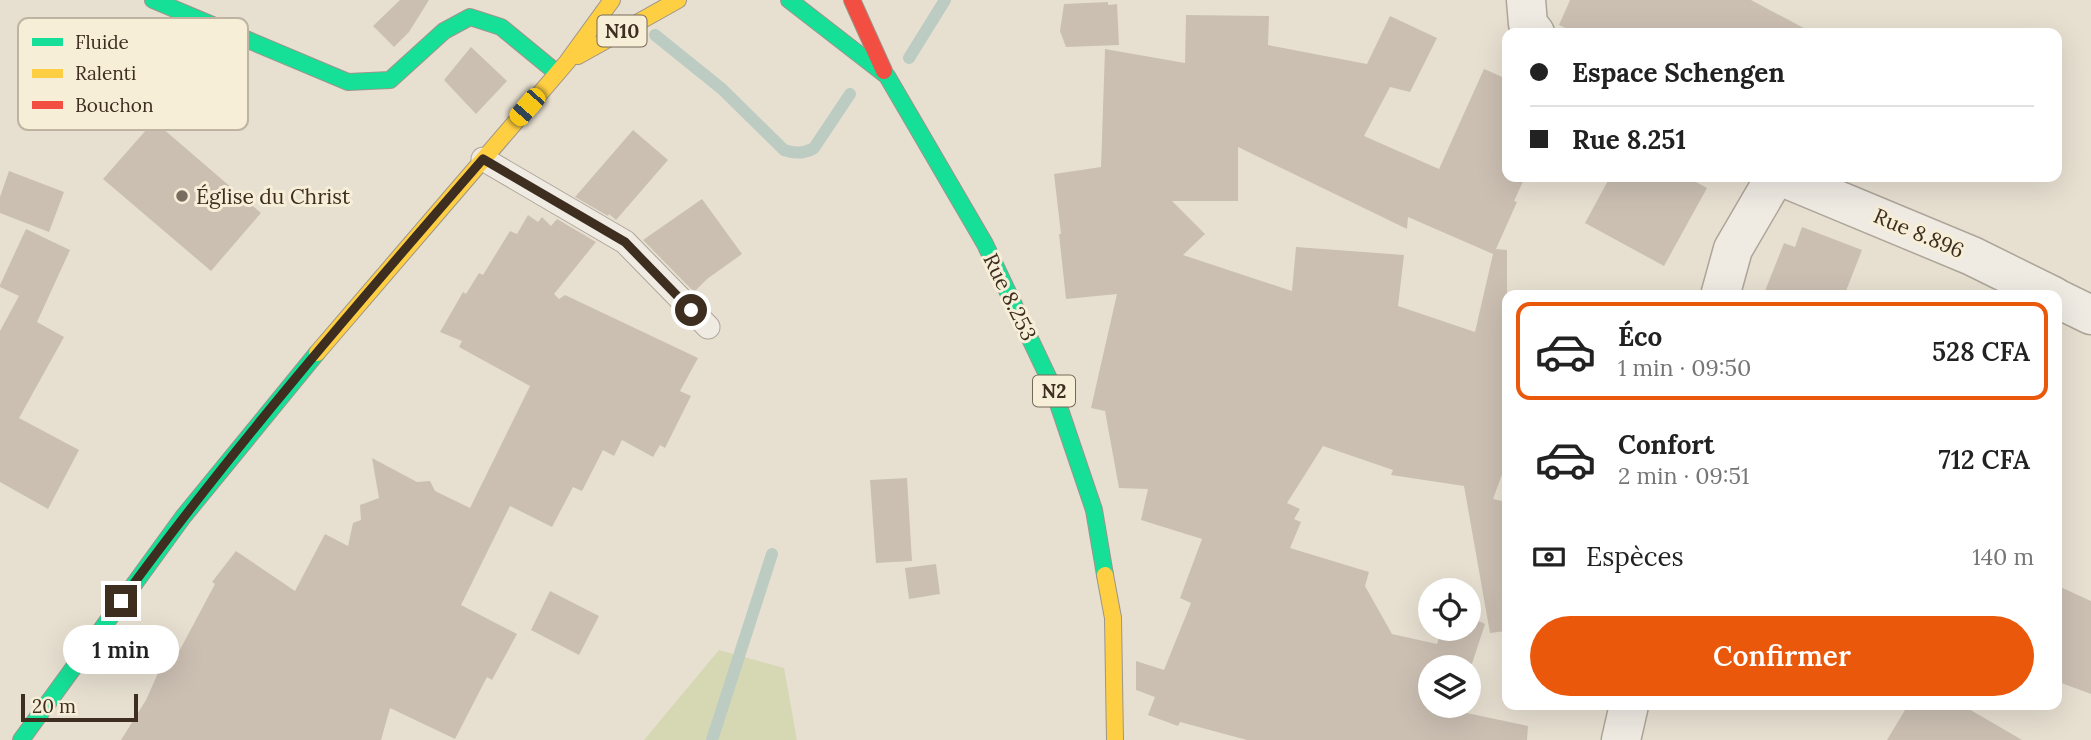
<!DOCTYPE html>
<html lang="fr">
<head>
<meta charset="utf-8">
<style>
  body { margin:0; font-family:Lora,serif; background:#f2f2f2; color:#222; height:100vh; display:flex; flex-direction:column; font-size:26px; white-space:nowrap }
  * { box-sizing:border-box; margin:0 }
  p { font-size:23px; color:#767676 }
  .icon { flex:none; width:38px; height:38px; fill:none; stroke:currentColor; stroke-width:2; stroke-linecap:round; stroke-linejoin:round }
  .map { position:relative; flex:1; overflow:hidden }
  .drawer { position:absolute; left:1502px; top:290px; width:560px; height:420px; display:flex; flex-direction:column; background:#fff; border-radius:14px; box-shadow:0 7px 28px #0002 }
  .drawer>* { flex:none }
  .banner { position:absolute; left:1502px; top:28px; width:560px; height:154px; border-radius:14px; box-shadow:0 7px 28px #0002; display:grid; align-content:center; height:154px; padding:0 28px; background:#fff }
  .fabs { position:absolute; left:1418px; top:578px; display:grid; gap:14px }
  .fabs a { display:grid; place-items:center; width:63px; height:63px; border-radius:50%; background:#fff; box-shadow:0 7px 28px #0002; font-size:35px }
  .scale { position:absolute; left:21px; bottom:18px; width:117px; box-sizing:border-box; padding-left:7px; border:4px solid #3d2e20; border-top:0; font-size:19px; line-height:24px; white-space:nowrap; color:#3d2e20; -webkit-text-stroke:5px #f7eed8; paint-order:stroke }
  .end { position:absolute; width:32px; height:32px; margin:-16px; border:9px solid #3d2e20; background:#fff; box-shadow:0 0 0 4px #fff }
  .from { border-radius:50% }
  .bubble { position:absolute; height:49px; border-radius:24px; background:#fff; box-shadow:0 7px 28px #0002; font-size:23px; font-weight:600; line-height:49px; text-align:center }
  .car { position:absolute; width:21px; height:42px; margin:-21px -10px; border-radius:9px; box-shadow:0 0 5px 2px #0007; background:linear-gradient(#f5c518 24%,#345 0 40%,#f5c518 0 76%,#345 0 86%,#f5c518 0) }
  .banner b { display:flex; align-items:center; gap:24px; height:66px; font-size:26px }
  .banner b+b { border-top:2px solid #e0e0e0 }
  .banner i { width:18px; height:18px; background:#222 }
  ul { padding:12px 0 0; list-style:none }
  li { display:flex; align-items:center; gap:21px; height:98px; margin:0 14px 10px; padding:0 14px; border:4px solid transparent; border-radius:14px }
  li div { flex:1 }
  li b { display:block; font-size:26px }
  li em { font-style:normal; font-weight:600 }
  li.selected { border-color:#ea580c }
  li>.icon { width:63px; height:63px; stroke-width:1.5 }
  .pay { display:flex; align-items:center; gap:18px; height:77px; padding:0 28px; font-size:26px }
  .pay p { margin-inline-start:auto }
  .action { display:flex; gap:14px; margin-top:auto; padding:14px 28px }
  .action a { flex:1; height:80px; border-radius:42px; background:#ea580c; color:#fff; font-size:28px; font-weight:600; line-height:80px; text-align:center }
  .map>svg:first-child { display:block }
  .green { fill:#d6d7b3 }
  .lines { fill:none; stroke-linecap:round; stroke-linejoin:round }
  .stream { stroke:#bcccc2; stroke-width:12 }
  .building { fill:#cbbfb2; fill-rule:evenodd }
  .lane-casing { stroke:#ada599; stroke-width:25 }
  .street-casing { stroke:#ada599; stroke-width:41 }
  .fast-casing { stroke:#9c958a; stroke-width:18 }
  .slow-casing { stroke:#9c958a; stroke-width:18 }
  .jam-casing { stroke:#9c958a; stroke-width:18 }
  .lane { stroke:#efebe3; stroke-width:23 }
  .street { stroke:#efebe3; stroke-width:38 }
  .fast { stroke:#16e098; stroke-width:16 }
  .slow { stroke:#ffcf43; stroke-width:16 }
  .jam { stroke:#f24e42; stroke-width:16 }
  .route { stroke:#3d2e20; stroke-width:9 }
  .poi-dot { fill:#786c5e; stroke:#f7eed8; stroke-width:2.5 }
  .labels { text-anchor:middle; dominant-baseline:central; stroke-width:6; stroke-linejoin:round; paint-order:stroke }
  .shield { fill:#f7eed8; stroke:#756857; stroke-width:2 }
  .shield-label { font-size:19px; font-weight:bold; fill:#3d2e20 }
  .poi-label { font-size:21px; fill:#3d2e20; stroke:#f7eed8; text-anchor:start }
  .street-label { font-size:21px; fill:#3d2e20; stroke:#f7eed8 }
  .key { fill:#f7eed8; stroke:#bfb4a1; stroke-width:2 }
  .key-label { font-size:19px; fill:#3d2e20 }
</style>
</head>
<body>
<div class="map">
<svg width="2091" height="740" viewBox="0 0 2091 740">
  <rect width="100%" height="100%" fill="#e7e0d1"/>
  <polygon class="green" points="719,650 784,668 797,740 644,740"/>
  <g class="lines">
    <g class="stream">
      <path d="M655 35 722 89 784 150C795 154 804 154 814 148L850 94"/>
      <polyline points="909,58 945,0"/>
      <polyline points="712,740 772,554"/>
    </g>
  </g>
  <g class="building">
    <polygon points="400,0 429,0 409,32 394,47 373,26"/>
    <polygon points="1570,0 1751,0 1813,33 1576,33 1559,25"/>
    <polygon points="1108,2 1108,5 1117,4 1119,45 1066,47 1060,31 1064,4"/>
    <path d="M1186 15 1269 16 1268 45 1367 64 1390 16 1437 38 1410 92 1390 87 1364 136 1439 169 1484 69 1507 79V177H1525L1514 201 1517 202 1496 249 1507 250V461L1493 499 1507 502V631L1490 633 1464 486 1391 475 1393 470 1323 446 1287 503 1300 509 1294 519 1301 522 1290 548 1369 572 1365 586 1392 634 1437 644 1442 628H1468V616L1485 624 1468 676V667H1430V705H1459L1457 711 1528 726 1527 740H1247L1180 722 1178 726 1148 715 1155 697 1136 690V661L1164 670 1191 603 1180 598 1202 539 1141 520 1148 489 1119 488 1105 411 1091 408 1117 294 1066 299 1059 234H1061L1054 174 1101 167 1105 49 1185 63ZM1238 147 1407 229 1408 217 1493 254 1475 332 1398 306 1404 255 1296 247 1292 291 1183 255 1205 234 1172 201H1238Z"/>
    <polygon points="471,47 507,81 476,114 444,80"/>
    <polygon points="154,121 261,213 211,271 103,179"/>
    <polygon points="633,130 668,160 616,220 609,214 608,216 575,197"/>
    <polygon points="9,171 64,192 49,232 0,213 0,197"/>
    <polygon points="1610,177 1687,177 1707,188 1664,266 1585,223"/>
    <polygon points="702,199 742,254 707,279 694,292 643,240"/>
    <polygon points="528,215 538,222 542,217 551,226 557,219 596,242 554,294 559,299 565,295 698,358 680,391 691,396 665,448 660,445 653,457 622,440 614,456 603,450 582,491 573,487 552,527 510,506 461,605 517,634 492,680 487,677 455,739 390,708 381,740 121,740 146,700 166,655 175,659 215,584 212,582 236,551 295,591 325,534 348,546 353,523 361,520 360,505 379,498 372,458 417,482 430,481 435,491 470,508 530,386 459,347 462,341 440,332 463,292 466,294 479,273 483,275 510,231 517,234"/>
    <polygon points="1802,227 1862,250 1844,296 1763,296 1784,243 1795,247"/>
    <polygon points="26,229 70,250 37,322 64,337 19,418 79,450 48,509 0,482 0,331 19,296 0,287 0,285"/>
    <polygon points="907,478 912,561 876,563 870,480"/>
    <polygon points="936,564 940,594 909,599 905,568"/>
    <polygon points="2056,585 2091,601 2091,694 2056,681"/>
    <polygon points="550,591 599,616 579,655 531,630"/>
    <polygon points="1908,705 1962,705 2022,740 1887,740"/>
  </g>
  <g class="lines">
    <g class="lane-casing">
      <polyline id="lane" points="483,159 625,242 708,327"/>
    </g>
    <g class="street-casing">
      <g id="street">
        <polyline points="1526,0 1528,24 1535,33"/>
        <polyline points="1782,177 1972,256 2053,296"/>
        <polyline points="1720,296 1733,249 1775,177"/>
        <polyline points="2056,298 2091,315"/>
        <polyline points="1621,740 1629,705"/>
      </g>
    </g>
    <g class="fast-casing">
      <g id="fast">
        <polyline points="153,0 348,82 390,80 444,31 470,17 501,27 557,73"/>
        <polyline points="789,0 887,76 985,244 1051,383 1094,510 1105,575"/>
        <polyline points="21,740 183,517 317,353"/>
      </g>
    </g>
    <g class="slow-casing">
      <g id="slow">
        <polyline points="578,56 678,0"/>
        <polyline points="317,353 567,62 612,0"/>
        <polyline points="1105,575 1113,618 1115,740"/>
      </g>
    </g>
    <g class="jam-casing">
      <polyline id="jam" points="852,0 884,71"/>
    </g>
    <use href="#lane" class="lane"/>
    <use href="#street" class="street"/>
    <use href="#fast" class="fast"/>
    <use href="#slow" class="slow"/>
    <use href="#jam" class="jam"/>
  </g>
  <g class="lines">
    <path class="route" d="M121 601C233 447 358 303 483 159L625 242 691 310"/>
  </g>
  <circle class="poi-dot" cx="182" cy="196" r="7"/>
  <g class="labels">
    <g class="shield">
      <rect x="597.5" y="15.5" width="49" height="31" rx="5"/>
      <rect x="1033" y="375.5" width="42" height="31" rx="5"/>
    </g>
    <g class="shield-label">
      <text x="622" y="31">N10</text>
      <text x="1054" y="391">N2</text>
    </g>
    <g class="poi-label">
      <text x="196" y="196">Église du Christ</text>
    </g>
    <g class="street-label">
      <text transform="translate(1919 233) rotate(23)">Rue 8.896</text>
      <text transform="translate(1010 297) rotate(64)">Rue 8.253</text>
    </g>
  </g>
  <rect x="18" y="18" width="230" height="112" rx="10" class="key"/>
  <rect x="32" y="38" width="31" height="8" fill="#16e098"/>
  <rect x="32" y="69" width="31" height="9" fill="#ffcf43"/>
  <rect x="32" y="101" width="31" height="8" fill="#f24e42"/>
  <g class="key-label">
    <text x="75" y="49">Fluide</text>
    <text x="75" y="80">Ralenti</text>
    <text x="75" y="112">Bouchon</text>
  </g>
</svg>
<div class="fabs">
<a><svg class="icon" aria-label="locate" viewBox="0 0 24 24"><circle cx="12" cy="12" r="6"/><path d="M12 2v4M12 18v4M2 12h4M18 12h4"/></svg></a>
<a><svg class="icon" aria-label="layers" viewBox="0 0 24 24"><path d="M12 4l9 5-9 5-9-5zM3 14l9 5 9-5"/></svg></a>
</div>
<div class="scale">20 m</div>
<i class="end from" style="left:691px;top:310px"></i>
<i class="end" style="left:121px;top:601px"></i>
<div class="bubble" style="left:63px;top:625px;width:116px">1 min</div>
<i class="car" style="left:527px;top:107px;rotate:221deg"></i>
<div class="banner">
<b><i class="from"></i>Espace Schengen</b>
<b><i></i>Rue 8.251</b>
</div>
<section class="drawer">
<ul>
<li class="selected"><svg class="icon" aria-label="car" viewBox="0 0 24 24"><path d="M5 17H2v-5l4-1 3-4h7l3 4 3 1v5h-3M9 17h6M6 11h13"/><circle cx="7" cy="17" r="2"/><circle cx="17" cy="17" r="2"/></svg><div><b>Éco</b><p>1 min · 09:50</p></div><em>528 CFA</em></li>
<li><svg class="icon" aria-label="car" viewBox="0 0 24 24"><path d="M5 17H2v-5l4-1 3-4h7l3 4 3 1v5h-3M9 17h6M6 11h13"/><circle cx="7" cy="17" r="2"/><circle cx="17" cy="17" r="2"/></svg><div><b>Confort</b><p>2 min · 09:51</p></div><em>712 CFA</em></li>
</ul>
<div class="pay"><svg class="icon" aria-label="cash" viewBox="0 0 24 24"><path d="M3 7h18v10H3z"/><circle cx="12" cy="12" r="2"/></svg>Espèces<p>140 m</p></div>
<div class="action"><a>Confirmer</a></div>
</section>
</div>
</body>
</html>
